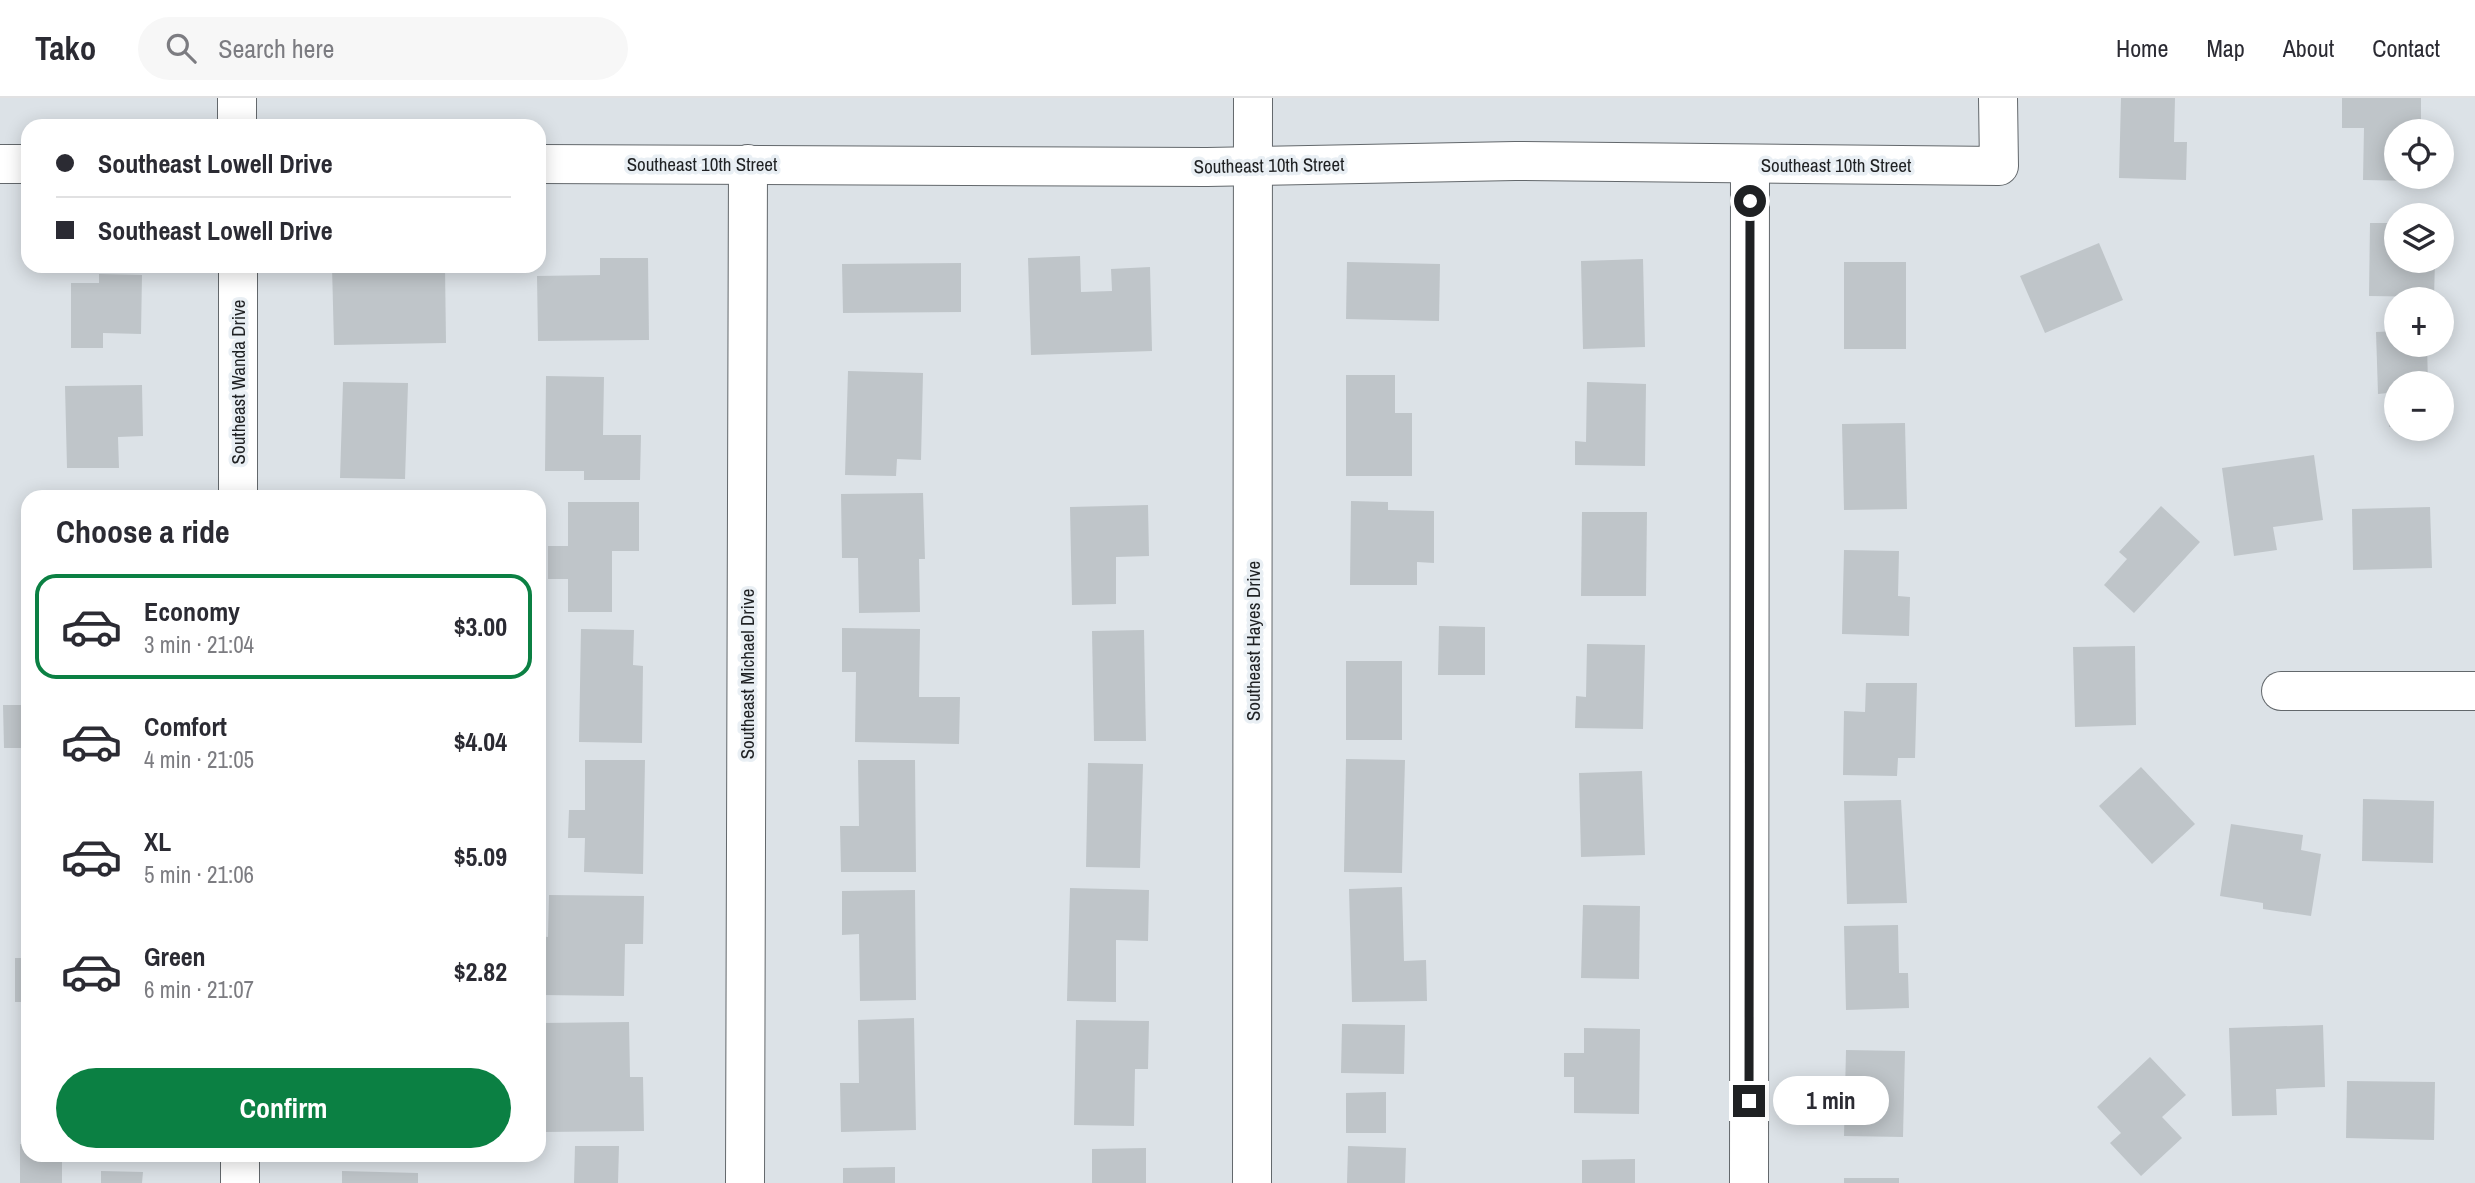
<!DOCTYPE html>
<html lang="en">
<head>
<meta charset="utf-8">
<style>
  body { margin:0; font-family:"Archivo Narrow",sans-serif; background:#f7f7f7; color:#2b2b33; height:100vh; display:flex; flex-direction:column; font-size:26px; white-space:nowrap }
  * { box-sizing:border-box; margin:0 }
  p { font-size:23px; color:#7c7c81 }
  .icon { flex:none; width:38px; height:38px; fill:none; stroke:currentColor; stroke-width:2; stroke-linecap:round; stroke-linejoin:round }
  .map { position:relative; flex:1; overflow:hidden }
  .side { position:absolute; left:21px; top:392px; width:525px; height:672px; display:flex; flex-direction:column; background:#fff; border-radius:21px; box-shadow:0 4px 18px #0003 }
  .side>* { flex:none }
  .banner { position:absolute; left:21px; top:21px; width:525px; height:154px; border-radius:21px; box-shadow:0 4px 18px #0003; display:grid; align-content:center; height:154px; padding:0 35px; background:#fff }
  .controls { position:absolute; left:2384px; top:21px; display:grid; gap:14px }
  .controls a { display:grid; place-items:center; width:70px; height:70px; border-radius:50%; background:#fff; box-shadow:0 4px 18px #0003; font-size:35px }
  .end { position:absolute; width:32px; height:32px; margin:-16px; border:9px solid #1f2123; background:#fff; box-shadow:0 0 0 4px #fff }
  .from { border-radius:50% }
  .bubble { position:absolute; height:49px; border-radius:24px; background:#fff; box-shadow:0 4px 18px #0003; font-size:23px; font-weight:700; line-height:49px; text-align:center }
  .banner b { display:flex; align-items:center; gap:24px; height:66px; font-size:26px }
  .banner b+b { border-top:2px solid #e1e1e2 }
  .banner i { width:18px; height:18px; background:#2b2b33 }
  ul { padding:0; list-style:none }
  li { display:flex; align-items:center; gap:21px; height:105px; margin:0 14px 10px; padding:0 21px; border:4px solid transparent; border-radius:21px }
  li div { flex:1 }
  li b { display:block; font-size:26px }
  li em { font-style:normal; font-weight:700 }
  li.selected { border-color:#0b8043 }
  li>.icon { width:63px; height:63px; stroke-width:1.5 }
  h2 { padding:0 35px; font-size:32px; line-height:84px }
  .primary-button { display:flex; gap:14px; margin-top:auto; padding:14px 35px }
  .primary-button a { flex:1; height:80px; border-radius:42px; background:#0b8043; color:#fff; font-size:28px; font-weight:700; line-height:80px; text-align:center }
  header { display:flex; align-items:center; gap:42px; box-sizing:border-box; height:98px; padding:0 35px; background:#fff; border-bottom:2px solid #e1e1e2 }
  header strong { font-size:33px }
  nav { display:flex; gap:38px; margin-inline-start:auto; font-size:24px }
  .search { width:490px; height:63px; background:#f7f7f7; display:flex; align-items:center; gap:18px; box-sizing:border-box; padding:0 24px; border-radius:38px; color:#7c7c81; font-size:26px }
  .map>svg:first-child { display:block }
  .building { fill:#bfc5c9 }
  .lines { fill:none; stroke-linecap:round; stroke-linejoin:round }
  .minor-casing { stroke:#63686c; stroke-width:40 }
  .minor { stroke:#fff; stroke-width:38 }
  .route { stroke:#1f2123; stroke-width:9 }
  .labels { text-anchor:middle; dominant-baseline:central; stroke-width:7; stroke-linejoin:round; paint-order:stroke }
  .street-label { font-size:19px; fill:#1f2123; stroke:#e9eff4 }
</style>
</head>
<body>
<header>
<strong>Tako</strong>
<div class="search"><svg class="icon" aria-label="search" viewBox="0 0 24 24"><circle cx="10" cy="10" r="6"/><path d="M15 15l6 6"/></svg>Search here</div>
<nav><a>Home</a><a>Map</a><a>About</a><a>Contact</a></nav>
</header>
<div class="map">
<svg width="2475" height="1085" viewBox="0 0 2475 1085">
  <rect width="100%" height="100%" fill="#dce2e7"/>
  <g class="building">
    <polygon points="2121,0 2175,0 2174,44 2187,44 2186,82 2119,80"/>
    <polygon points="2342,0 2421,0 2421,33 2396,33 2396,79 2417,79 2417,83 2363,82 2364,30 2342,30"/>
    <polygon points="2370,125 2396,125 2396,163 2435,163 2434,199 2369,198"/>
    <polygon points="2099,145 2123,202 2045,235 2020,178"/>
    <polygon points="1080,158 1081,194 1112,193 1111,171 1150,169 1152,253 1031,257 1028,160"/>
    <polygon points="600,160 648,160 649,242 538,243 537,178 600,177"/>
    <polygon points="1643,161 1645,249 1583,251 1581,163"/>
    <polygon points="1347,164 1440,166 1439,223 1346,221"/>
    <rect x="1844" y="164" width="62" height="87"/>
    <polygon points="961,165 961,214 843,215 842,166"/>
    <polygon points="332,168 445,169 446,245 334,247"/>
    <polygon points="99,176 142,177 141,236 103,235 103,250 71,250 71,185 99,185"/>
    <polygon points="2396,233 2396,247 2427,247 2428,285 2396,285 2396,328 2389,329 2388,295 2378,296 2376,234"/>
    <polygon points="848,273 923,275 921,362 897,361 896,378 845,377"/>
    <polygon points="1346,277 1395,277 1395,315 1412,315 1412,378 1346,378"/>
    <polygon points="546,278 604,279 603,337 641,337 640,382 584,382 584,373 545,373"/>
    <polygon points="343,284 408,285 405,381 340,380"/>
    <polygon points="1587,284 1646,286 1645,368 1575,367 1575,343 1586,344"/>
    <polygon points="142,287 143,338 118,339 119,370 67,370 65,288"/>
    <polygon points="1905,325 1907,411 1844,412 1842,326"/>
    <polygon points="2314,357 2323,422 2273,429 2277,452 2234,458 2222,370"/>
    <polygon points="923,395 925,461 919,461 920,514 859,515 858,460 842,460 841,396"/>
    <polygon points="1351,403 1388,404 1388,412 1434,413 1434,465 1417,464 1417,487 1350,487"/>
    <polygon points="568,404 639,404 639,453 612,453 612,514 568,514 568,481 548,481 548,448 568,448"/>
    <polygon points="1148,407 1149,458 1116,459 1116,506 1072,507 1070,409"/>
    <polygon points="2161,408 2200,444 2134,515 2104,487 2127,461 2119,454"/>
    <polygon points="2430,409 2432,470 2353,472 2352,411"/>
    <polygon points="1582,414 1647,414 1646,498 1581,498"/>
    <polygon points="1844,452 1899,453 1898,498 1910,499 1909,538 1842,536"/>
    <polygon points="1439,528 1485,529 1485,577 1438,577"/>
    <polygon points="842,530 920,531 919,599 960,599 959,646 855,644 856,574 842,574"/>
    <polygon points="581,531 634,532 633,567 643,568 642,645 579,644"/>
    <polygon points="1144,532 1146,643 1094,643 1092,533"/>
    <polygon points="1587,546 1645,547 1643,631 1575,630 1576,598 1586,599"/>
    <polygon points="2135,548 2136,627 2075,629 2073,549"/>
    <rect x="1346" y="563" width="56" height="79"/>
    <polygon points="1866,585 1917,585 1915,660 1898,660 1897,678 1843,677 1844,613 1865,614"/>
    <polygon points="3,607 28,607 28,650 4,650"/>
    <polygon points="1346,661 1405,662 1402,775 1344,774"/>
    <polygon points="585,662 645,662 643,776 584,774 585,740 568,740 569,712 585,712"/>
    <polygon points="858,662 915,662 916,774 841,774 840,728 859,728"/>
    <polygon points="1088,665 1143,666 1140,770 1086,769"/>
    <polygon points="2141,669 2195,726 2152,766 2099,708"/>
    <polygon points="1642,673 1645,757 1581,759 1579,675"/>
    <polygon points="2363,701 2434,703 2433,765 2362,763"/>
    <polygon points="1901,702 1907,805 1847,806 1844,703"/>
    <polygon points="2231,726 2303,737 2301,752 2321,756 2311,818 2263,811 2263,805 2220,798"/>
    <polygon points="1402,789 1404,863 1426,862 1427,903 1352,904 1349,791"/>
    <polygon points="1070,790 1149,792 1148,843 1116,842 1116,904 1067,903"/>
    <polygon points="915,792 916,902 860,903 859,836 842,837 842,793"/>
    <polygon points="549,797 644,798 643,846 625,846 624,898 541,897 539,838 548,839"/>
    <polygon points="1583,807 1640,808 1639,881 1581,880"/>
    <polygon points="1898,827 1899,875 1908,875 1909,910 1846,912 1844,828"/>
    <rect x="15" y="860" width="13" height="44"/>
    <polygon points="914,920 916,1032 841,1034 840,985 859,985 858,922"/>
    <polygon points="1076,922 1149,923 1148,971 1135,971 1134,1028 1074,1027"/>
    <polygon points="629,924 630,979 643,979 644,1033 543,1034 541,925"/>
    <polygon points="1342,926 1405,927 1404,976 1341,975"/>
    <polygon points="2323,927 2325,989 2276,991 2277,1017 2232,1018 2229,930"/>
    <polygon points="1584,930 1640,931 1639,1016 1574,1015 1574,979 1564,979 1564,955 1584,955"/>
    <polygon points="1846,952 1905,953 1903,1039 1844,1038"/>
    <polygon points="2150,959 2186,997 2162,1019 2182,1040 2141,1078 2110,1045 2121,1035 2097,1009"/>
    <polygon points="2347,983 2435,984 2434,1042 2346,1040"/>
    <polygon points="1386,994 1386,1035 1346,1035 1346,995"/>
    <polygon points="20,1046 28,1046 28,1057 62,1057 62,1085 20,1085"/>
    <polygon points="575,1048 619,1048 618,1085 574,1085"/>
    <polygon points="1348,1048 1406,1050 1405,1085 1347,1085"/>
    <polygon points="1146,1050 1146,1085 1092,1085 1092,1051"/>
    <polygon points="1635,1061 1635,1085 1582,1085 1582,1062"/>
    <polygon points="895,1069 895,1085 843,1085 843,1070"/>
    <polygon points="101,1073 143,1074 142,1085 101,1085"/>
    <polygon points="342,1073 418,1075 418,1085 342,1085"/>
    <rect x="1844" y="1080" width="55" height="5"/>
  </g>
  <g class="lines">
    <g class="minor-casing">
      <g id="minor">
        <polyline points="237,0 237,28"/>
        <polyline points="0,66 28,66"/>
        <polyline points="539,66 1207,69 1515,63 1999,68 1998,0"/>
        <polyline points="238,168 238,399"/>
        <polyline points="2281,593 2475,593"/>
        <polyline points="240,1057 240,1085"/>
        <polyline points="745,1085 748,66"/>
        <polyline points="1252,1085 1253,0"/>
        <polyline points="1749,1085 1750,67"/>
      </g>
    </g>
    <use href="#minor" class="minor"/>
  </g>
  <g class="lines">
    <polyline class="route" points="1749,1003 1750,103"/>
  </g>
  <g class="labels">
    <g class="street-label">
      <text x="702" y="66">Southeast 10th Street</text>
      <text transform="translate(1269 67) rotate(-1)">Southeast 10th Street</text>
      <text x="1836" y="67">Southeast 10th Street</text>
      <text transform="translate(238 284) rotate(-90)">Southeast Wanda Drive</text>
      <text transform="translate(1253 543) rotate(-90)">Southeast Hayes Drive</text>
      <text transform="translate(747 576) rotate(-90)">Southeast Michael Drive</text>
    </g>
  </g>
</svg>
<div class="controls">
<a><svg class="icon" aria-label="locate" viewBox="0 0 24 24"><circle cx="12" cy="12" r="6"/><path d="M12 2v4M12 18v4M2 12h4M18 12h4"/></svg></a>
<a><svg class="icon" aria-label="layers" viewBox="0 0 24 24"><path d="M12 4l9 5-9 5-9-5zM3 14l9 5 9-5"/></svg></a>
<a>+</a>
<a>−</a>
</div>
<i class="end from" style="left:1750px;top:103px"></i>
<i class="end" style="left:1749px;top:1003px"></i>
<div class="bubble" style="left:1773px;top:978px;width:116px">1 min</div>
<div class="banner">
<b><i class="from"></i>Southeast Lowell Drive</b>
<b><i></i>Southeast Lowell Drive</b>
</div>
<section class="side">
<h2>Choose a ride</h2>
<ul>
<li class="selected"><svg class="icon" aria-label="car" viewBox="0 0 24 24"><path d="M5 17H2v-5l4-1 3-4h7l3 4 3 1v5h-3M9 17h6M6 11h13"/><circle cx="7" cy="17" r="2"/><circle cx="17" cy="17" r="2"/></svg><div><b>Economy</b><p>3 min · 21:04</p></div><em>$3.00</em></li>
<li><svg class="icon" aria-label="car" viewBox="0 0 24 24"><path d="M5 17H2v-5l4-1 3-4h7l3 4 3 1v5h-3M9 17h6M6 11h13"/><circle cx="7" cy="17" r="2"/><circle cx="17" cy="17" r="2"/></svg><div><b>Comfort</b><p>4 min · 21:05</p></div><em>$4.04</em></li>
<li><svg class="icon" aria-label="car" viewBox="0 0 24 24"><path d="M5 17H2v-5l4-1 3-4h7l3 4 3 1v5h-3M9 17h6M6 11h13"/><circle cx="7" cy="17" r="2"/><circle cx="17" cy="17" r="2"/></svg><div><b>XL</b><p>5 min · 21:06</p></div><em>$5.09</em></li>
<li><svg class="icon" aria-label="car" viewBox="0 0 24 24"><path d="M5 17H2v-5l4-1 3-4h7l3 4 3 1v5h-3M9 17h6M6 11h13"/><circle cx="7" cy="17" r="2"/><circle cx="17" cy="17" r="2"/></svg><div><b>Green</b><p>6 min · 21:07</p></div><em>$2.82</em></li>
</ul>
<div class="primary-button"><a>Confirm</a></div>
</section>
</div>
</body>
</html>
